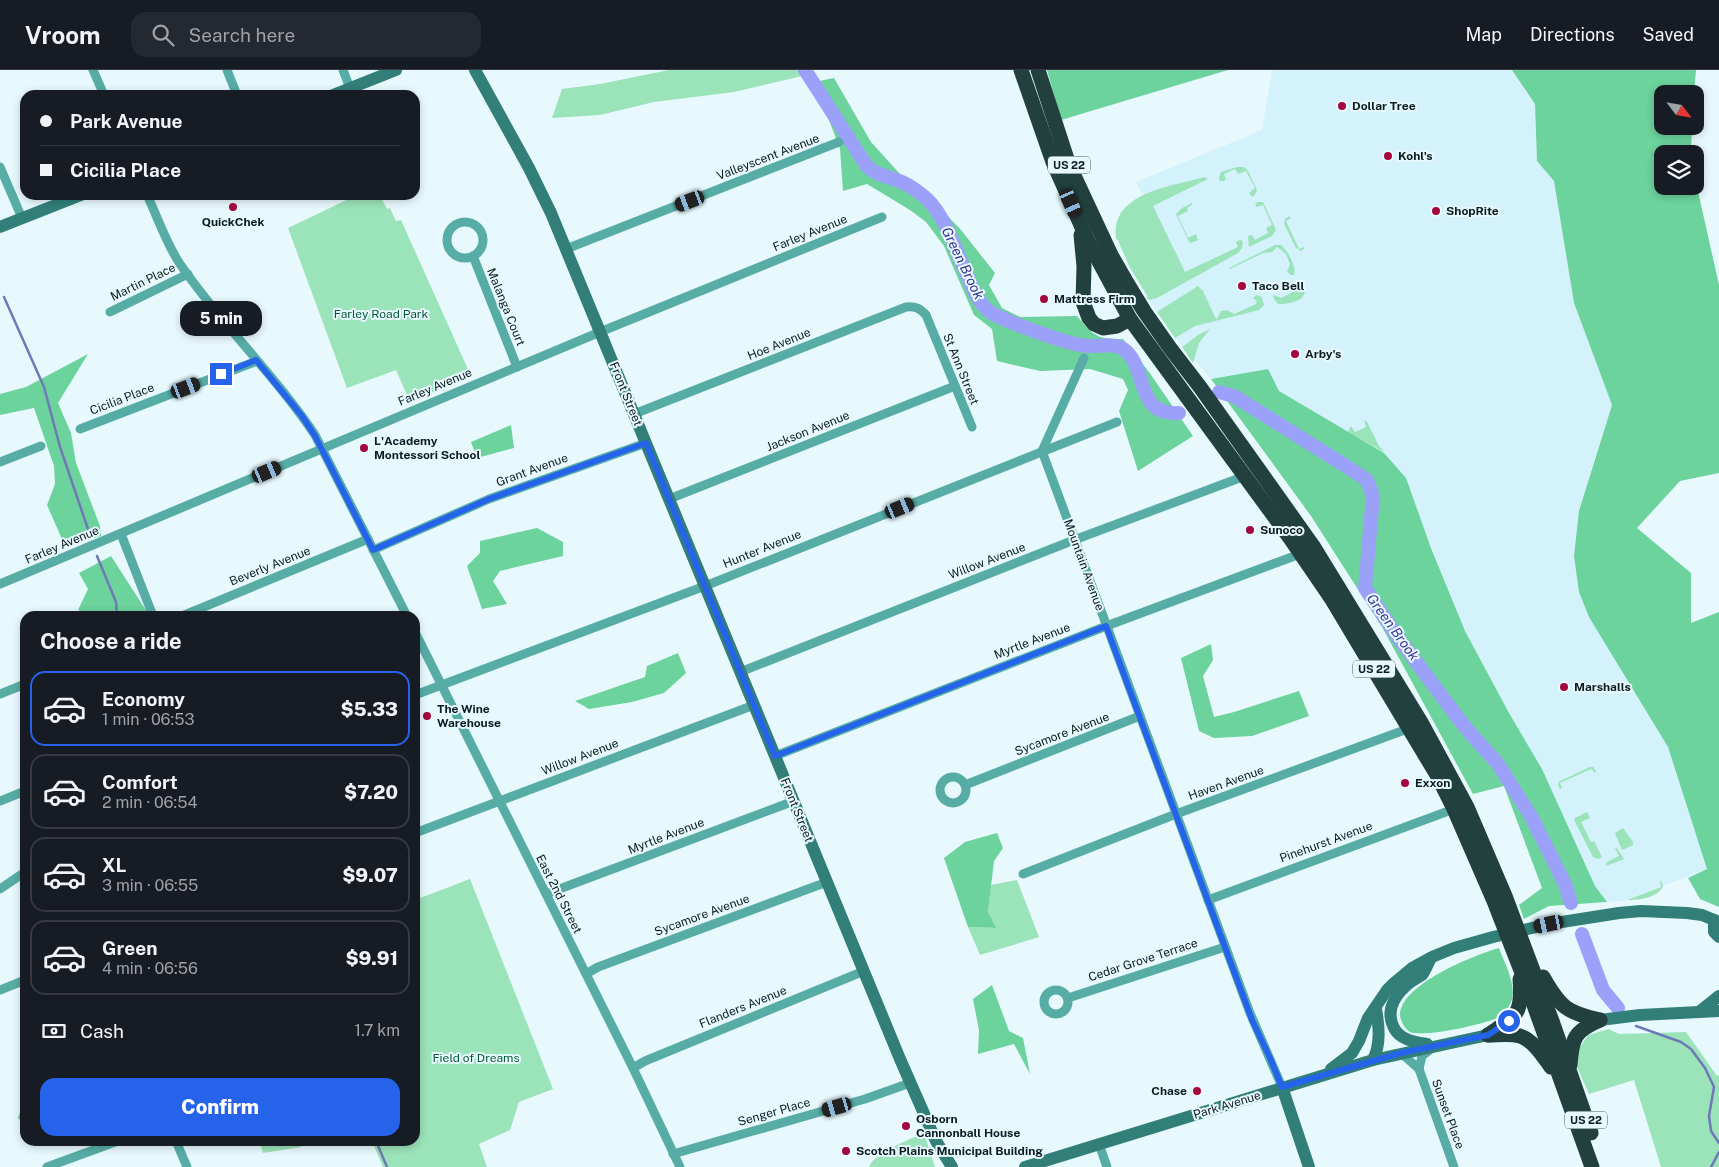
<!DOCTYPE html>
<html lang="en">
<head>
<meta charset="utf-8">
<style>
  body { margin:0; font-family:"Public Sans",sans-serif; background:#242831; color:#f1f3f6; height:100vh; display:flex; flex-direction:column; font-size:19px; white-space:nowrap }
  * { box-sizing:border-box; margin:0 }
  p { font-size:16px; color:#9ea1a6 }
  .icon { flex:none; width:28px; height:28px; fill:none; stroke:currentColor; stroke-width:2; stroke-linecap:round; stroke-linejoin:round }
  .map { position:relative; flex:1; overflow:hidden }
  .panel { position:absolute; left:20px; top:541px; width:400px; height:535px; display:flex; flex-direction:column; background:#171b24; border-radius:15px; box-shadow:0 2px 8px #0003 }
  .panel>* { flex:none }
  .hud { position:absolute; left:20px; top:20px; width:400px; height:110px; border-radius:15px; box-shadow:0 2px 8px #0003; display:grid; align-content:center; height:110px; padding:0 20px; background:#171b24 }
  .needle { width:32px; rotate:121deg }
  .buttons { position:absolute; left:1654px; top:15px; display:grid; gap:10px }
  .buttons a { display:grid; place-items:center; width:50px; height:50px; border-radius:10px; background:#171b24; box-shadow:0 2px 8px #0003; font-size:25px }
  .end { position:absolute; width:22px; height:22px; margin:-11px; border:6px solid #2563eb; background:#fff; box-shadow:0 0 0 2px #fff }
  .from { border-radius:50% }
  .bubble { position:absolute; height:35px; border-radius:15px; background:#171b24; box-shadow:0 2px 8px #0003; font-size:16px; font-weight:800; line-height:35px; text-align:center }
  .car { position:absolute; width:15px; height:30px; margin:-15px -8px; border-radius:6px; box-shadow:0 0 4px 1px #0007; background:linear-gradient(#222 24%,#8ab4d8 0 40%,#222 0 76%,#8ab4d8 0 86%,#222 0) }
  .hud b { display:flex; align-items:center; gap:18px; height:48px; font-size:19px }
  .hud b+b { border-top:1px solid #363941 }
  .hud i { width:12px; height:12px; background:#f1f3f6 }
  ul { padding:0; list-style:none }
  li { display:flex; align-items:center; gap:15px; height:75px; margin:0 10px 8px; padding:0 10px; border:2px solid #363941; border-radius:15px }
  li div { flex:1 }
  li b { display:block; font-size:19px }
  li em { font-style:normal; font-weight:800 }
  li.on { border-color:#2563eb }
  li>.icon { width:45px; height:45px; stroke-width:1.5 }
  h2 { padding:0 20px; font-size:22px; line-height:60px }
  .pay { display:flex; align-items:center; gap:12px; height:55px; padding:0 20px; font-size:19px }
  .pay p { margin-inline-start:auto }
  .cta { display:flex; gap:10px; margin-top:auto; padding:10px 20px }
  .cta a { flex:1; height:58px; border-radius:15px; background:#2563eb; color:#fff; font-size:20px; font-weight:800; line-height:58px; text-align:center }
  header { display:flex; align-items:center; gap:30px; box-sizing:border-box; height:70px; padding:0 25px; background:#171b24; border-bottom:1px solid #363941 }
  header strong { font-size:24px }
  nav { display:flex; gap:28px; margin-inline-start:auto; font-size:18px }
  .search { width:350px; height:45px; background:#242831; display:flex; align-items:center; gap:12px; box-sizing:border-box; padding:0 18px; border-radius:15px; color:#9ea1a6; font-size:19px }
  .map>svg:first-child { display:block }
  .built { fill:#d3f2fc }
  .green { fill:#9be3b9 }
  .forest { fill:#6cd39c }
  .lines { fill:none; stroke-linecap:round; stroke-linejoin:round }
  .stream { stroke:#7079b8; stroke-width:2.5 }
  .river { stroke:#9ba1f9; stroke-width:14 }
  .street { stroke:#57ada6; stroke-width:9 }
  .secondary { stroke:#327f7a; stroke-width:12 }
  .highway { stroke:#22413e; stroke-width:15 }
  .route { stroke:#2563eb; stroke-width:6 }
  .poi-dot { fill:#a3063f; stroke:#e8f9fe; stroke-width:2 }
  .labels { text-anchor:middle; dominant-baseline:central; stroke-width:4; stroke-linejoin:round; paint-order:stroke }
  .shield { fill:#e8f9fe; stroke:#4d5e63; stroke-width:1 }
  .shield-label { font-size:11px; font-weight:bold; fill:#0b1c21 }
  .poi-label { font-size:12px; font-weight:bold; fill:#0b1c21; stroke:#e8f9fe; text-anchor:start }
  .street-label { font-size:12px; fill:#0b1c21; stroke:#e8f9fe }
  .park-label { font-size:12px; fill:#045937; stroke:#e8f9fe }
  .water-label { font-size:14px; font-style:italic; fill:#3b3497; stroke:#e8f9fe }
</style>
</head>
<body>
<header>
<strong>Vroom</strong>
<div class="search"><svg class="icon" aria-label="search" viewBox="0 0 24 24"><circle cx="10" cy="10" r="6"/><path d="M15 15l6 6"/></svg>Search here</div>
<nav><a>Map</a><a>Directions</a><a>Saved</a></nav>
</header>
<div class="map">
<svg width="1719" height="1097" viewBox="0 0 1719 1097">
  <rect width="100%" height="100%" fill="#e8f9fe"/>
  <polygon class="built" points="1272,0 1512,0 1535,34 1537,91 1554,111 1574,233 1612,335 1591,400 1640,629 1668,677 1707,799 1623,831 1607,832 1603,828 1595,816 1542,699 1509,643 1465,561 1419,446 1384,383 1279,321 1268,299 1211,309 1170,261 1145,224 1118,173 1118,170 1116,169 1155,151 1136,112 1262,60"/>
  <g class="green">
    <polygon points="669,0 799,0 802,6 734,22 654,32 600,45 552,48 562,19 600,14"/>
    <polygon points="1237,97 1244,97 1248,101 1257,120 1254,126 1251,126 1249,123 1255,118 1246,101 1238,104 1235,99 1224,104 1226,109 1224,111 1220,111 1219,108 1221,102"/>
    <path d="M1204 107 1208 109 1153 136 1185 202 1238 177 1236 172 1240 170 1243 171 1242 178 1238 183 1157 228 1149 230 1147 228 1148 227 1129 196 1118 170 1116 169C1110 122 1171 117 1204 107Z"/>
    <polygon points="357,125 380,125 387,139 390,138 396,151 401,150 471,306 410,332 396,300 347,318 288,158"/>
    <polygon points="1257,132 1263,132 1276,160 1272,166 1249,177 1248,166 1252,165 1255,170 1268,163 1266,158 1272,155 1263,135 1257,137 1255,135"/>
    <polygon points="1192,133 1192,135 1187,138 1188,141 1178,146 1188,168 1196,164 1198,170 1191,173 1189,172 1176,144 1182,138"/>
    <polygon points="1289,146 1291,148 1286,151 1299,179 1304,177 1305,178 1301,181 1296,178 1284,154 1285,149"/>
    <path d="M1275 175H1281C1287 180 1297 197 1294 205H1291L1287 202 1290 194 1286 184 1277 177 1272 182 1263 183 1230 199 1229 198Z"/>
    <polygon points="1198,216 1203,221 1215,247 1217,249 1221,241 1227,240 1234,244 1256,234 1257,231 1253,228 1256,225 1262,227 1264,235 1259,240 1195,256 1175,268 1157,242"/>
    <path d="M1289 217 1303 218 1305 221C1304 232 1287 234 1278 234L1274 229 1273 225 1281 228 1291 223 1292 221Z"/>
    <polygon points="1210,259 1199,273 1193,293 1182,277 1198,265"/>
    <polygon points="1364,350 1367,352 1379,376 1384,382 1348,362 1351,356 1355,362 1366,357"/>
    <polygon points="1590,697 1593,697 1596,701 1595,703 1591,699 1560,713 1562,718 1560,719 1558,714 1560,711"/>
    <polygon points="1587,742 1590,748 1581,752 1591,772 1594,771 1602,787 1598,789 1593,787 1574,750 1575,748"/>
    <polygon points="1623,758 1633,772 1633,775 1622,780 1615,763"/>
    <polygon points="1616,777 1624,789 1606,796 1607,792 1619,786 1615,778"/>
    <polygon points="470,809 553,1019 519,1032 510,1060 479,1074 487,1097 383,1097 372,1071 415,1071 415,830"/>
    <polygon points="1017,810 1039,867 980,885 968,857 995,858 988,842 991,815"/>
    <path d="M1661 810 1663 816C1658 828 1639 830 1627 830L1661 817 1660 811Z"/>
    <polygon points="1609,959 1619,964 1686,962 1717,1006 1719,1005 1719,1097 1661,1097 1634,1010 1589,1024 1577,997 1577,982 1588,965"/>
    <path d="M924 1063 935 1097H869C872 1085 911 1068 924 1063Z"/>
    <polygon points="259,1071 299,1071 301,1077 263,1083"/>
  </g>
  <g class="forest">
    <polygon points="1047,0 1228,0 1061,50"/>
    <polygon points="1512,0 1696,0 1694,24 1662,24 1662,56 1692,56 1691,84 1662,84 1662,116 1695,116 1695,108 1719,215 1719,403 1680,411 1637,458 1691,503 1691,553 1719,542 1719,837 1700,829 1688,808 1707,799 1668,677 1589,547 1579,522 1574,486 1579,441 1612,335 1574,233 1554,111 1537,91 1535,34"/>
    <path d="M834 8 871 72 900 104 920 117 961 160 995 203 989 215 1002 238 1020 247 1077 246C1093 265 1097 270 1123 269L1149 302 1193 366 1138 401 1119 341 1128 320 1123 309 1090 299 1040 301 997 291 992 259 974 245 944 176 926 152 910 140 867 114 843 121 840 79 827 45 809 13Z"/>
    <polygon points="88,284 58,333 71,363 76,393 100,456 101,466 65,476 47,435 55,414 54,396 34,338 0,345 0,324 26,317"/>
    <polygon points="1268,299 1279,321 1384,383 1406,408 1431,478 1465,561 1509,643 1542,699 1595,816 1607,832 1549,836 1524,849 1519,835 1542,818 1504,716 1473,724 1382,557 1311,446 1211,309"/>
    <polygon points="511,355 514,378 477,388 471,372"/>
    <polygon points="537,458 563,472 563,486 500,501 493,511 507,534 482,539 467,496 480,483 480,471"/>
    <polygon points="111,486 149,545 147,546 92,546 78,540 88,519 79,503"/>
    <polygon points="1211,574 1213,590 1203,606 1214,647 1234,642 1299,621 1309,646 1252,666 1214,668 1199,661 1181,588"/>
    <polygon points="678,583 686,603 664,623 632,632 589,639 575,631 645,607 647,596"/>
    <polygon points="997,763 1003,778 994,791 988,842 996,858 968,857 944,788 965,772"/>
    <path d="M1499 878C1504 892 1516 913 1512 929 1510 936 1505 943 1499 947 1486 954 1423 968 1410 962 1405 959 1401 952 1400 946 1399 915 1474 885 1499 878Z"/>
    <polygon points="992,915 1009,961 1023,968 1030,1004 1014,974 978,984 979,960 973,929"/>
    <polygon points="25,1028 25,1057 18,1048"/>
  </g>
  <g class="lines">
    <g class="stream">
      <polyline points="4,227 44,317 60,377 89,462"/>
      <polyline points="97,486 116,532 117,546"/>
      <polyline points="1636,956 1681,972 1691,979 1705,998 1714,1017 1709,1046 1711,1061 1719,1073"/>
      <polyline points="376,1071 387,1097"/>
      <polyline points="1711,1097 1719,1082"/>
    </g>
    <g class="river">
      <path d="M805 0 866 95C875 105 887 106 899 111 908 114 921 123 928 130 946 148 957 184 968 207 973 220 979 234 990 242 1006 252 1070 275 1087 276 1101 277 1116 271 1127 282 1148 303 1136 346 1179 343"/>
      <polyline points="1219,322 1234,326 1349,398 1367,410 1373,426 1365,518 1399,569 1465,657 1498,694 1532,748 1565,814 1571,833"/>
      <polyline points="1582,864 1603,920 1618,938"/>
    </g>
    <g class="street">
      <polyline points="93,0 104,25"/>
      <polyline points="227,0 237,25"/>
      <polyline points="343,0 350,18"/>
      <polyline points="0,97 22,148"/>
      <path d="M147 125C158 148 166 173 180 194 221 254 275 305 315 365L407 546"/>
      <circle cx="465" cy="170" r="18"/>
      <polyline points="566,179 839,72"/>
      <polyline points="473,186 517,297"/>
      <polyline points="110,242 188,204"/>
      <polyline points="1084,288 1042,381 1250,943 1282,1017"/>
      <path d="M634 344 906 237C915 236 920 238 926 245L972 357"/>
      <polyline points="80,359 257,291"/>
      <polyline points="0,392 41,376"/>
      <polyline points="669,429 955,316"/>
      <polyline points="121,464 153,546"/>
      <polyline points="373,480 489,429 646,373"/>
      <polyline points="0,514 600,262 882,147"/>
      <polyline points="182,546 368,469"/>
      <polyline points="415,562 633,998 680,1097"/>
      <polyline points="740,602 1074,470 1245,406"/>
      <polyline points="0,624 25,614"/>
      <polyline points="415,625 705,516 1117,352"/>
      <polyline points="775,686 1109,555 1300,484"/>
      <circle cx="953" cy="720" r="13"/>
      <polyline points="965,715 1140,646"/>
      <polyline points="0,731 25,721"/>
      <polyline points="415,763 754,635"/>
      <polyline points="1023,804 1176,744 1410,658"/>
      <polyline points="0,819 25,802"/>
      <polyline points="546,824 794,731"/>
      <polyline points="1208,830 1454,739"/>
      <polyline points="586,904 598,897 827,812"/>
      <circle cx="1056" cy="932" r="12"/>
      <polyline points="0,920 25,910"/>
      <polyline points="1068,928 1225,877"/>
      <polyline points="1401,983 1419,999 1454,1097"/>
      <polyline points="633,998 645,991 864,901"/>
      <polyline points="1419,999 1422,986 1431,979"/>
      <polyline points="176,1071 187,1097"/>
      <polyline points="1099,1074 1107,1097"/>
      <polyline points="673,1084 865,1029 910,1013"/>
      <polyline points="47,1097 118,1071"/>
    </g>
    <g class="secondary">
      <polyline points="475,0 529,98 551,143 900,989 936,1071 952,1097"/>
      <polyline points="333,25 396,0"/>
      <polyline points="0,157 81,125"/>
      <polyline points="1714,850 1714,862 1719,867"/>
      <polyline points="1699,942 1719,926"/>
      <polyline points="1600,950 1640,945 1719,941"/>
      <path d="M1427 974C1415 972 1400 970 1394 958 1384 939 1397 922 1412 911 1415 909 1419 907 1422 905 1426 900 1428 893 1431 888"/>
      <path d="M1373 990C1381 974 1379 956 1376 939"/>
      <polyline points="1331,999 1352,983 1359,971 1368,948 1387,920 1394,913 1412,898 1432,887 1454,878 1493,867 1549,854 1619,843 1641,841 1687,843 1702,845 1719,852"/>
      <polyline points="1282,1017 1309,1097"/>
      <polyline points="1025,1097 1373,990 1488,965"/>
    </g>
    <g class="highway">
      <polyline points="1021,0 1053,92 1088,171 1130,249 1290,468 1331,528 1437,705 1454,739 1494,831 1529,921 1592,1097"/>
      <polyline points="1038,0 1069,95 1111,185 1127,213 1144,241 1170,278 1200,317 1313,476 1422,654 1467,737 1505,826 1552,951 1591,1063"/>
      <polyline points="1081,165 1084,196 1083,232 1089,248 1094,254 1103,258 1117,256 1130,249"/>
      <path d="M1543 907C1560 937 1567 943 1600 950"/>
      <path d="M1488 965C1498 965 1511 963 1520 966 1534 971 1543 986 1551 997"/>
      <path d="M1488 965C1516 946 1523 945 1520 909"/>
      <path d="M1570 995C1572 967 1575 961 1600 950"/>
    </g>
  </g>
  <g class="lines">
    <polyline class="route" points="221,304 256,290 302,346 315,366 373,480 489,429 646,373 775,686 1106,556 1252,950 1270,988 1282,1017 1401,983 1488,965 1509,951"/>
  </g>
  <g class="poi-dot">
    <circle cx="1342" cy="36" r="5"/>
    <circle cx="1388" cy="86" r="5"/>
    <circle cx="233" cy="137" r="5"/>
    <circle cx="1436" cy="141" r="5"/>
    <circle cx="1242" cy="216" r="5"/>
    <circle cx="1044" cy="229" r="5"/>
    <circle cx="1295" cy="284" r="5"/>
    <circle cx="364" cy="378" r="5"/>
    <circle cx="1250" cy="460" r="5"/>
    <circle cx="1564" cy="617" r="5"/>
    <circle cx="427" cy="646" r="5"/>
    <circle cx="1405" cy="713" r="5"/>
    <circle cx="1197" cy="1021" r="5"/>
    <circle cx="906" cy="1056" r="5"/>
    <circle cx="846" cy="1081" r="5"/>
  </g>
  <g class="labels">
    <g class="shield">
      <rect x="1048" y="86.5" width="42" height="17" rx="4"/>
      <rect x="1353" y="590.5" width="42" height="17" rx="4"/>
      <rect x="1565" y="1041.5" width="42" height="17" rx="4"/>
    </g>
    <g class="shield-label">
      <text x="1069" y="95">US 22</text>
      <text x="1374" y="599">US 22</text>
      <text x="1586" y="1050">US 22</text>
    </g>
    <g class="poi-label">
      <text x="1352" y="36">Dollar Tree</text>
      <text x="1398" y="86">Kohl's</text>
      <text x="1446" y="141">ShopRite</text>
      <text x="233" y="152" text-anchor="middle">QuickChek</text>
      <text x="1252" y="216">Taco Bell</text>
      <text x="1054" y="229">Mattress Firm</text>
      <text x="1305" y="284">Arby's</text>
      <text x="374" y="371">L'Academy<tspan x="374" dy="14">Montessori School</tspan></text>
      <text x="1260" y="460">Sunoco</text>
      <text x="1574" y="617">Marshalls</text>
      <text x="437" y="639">The Wine<tspan x="437" dy="14">Warehouse</tspan></text>
      <text x="1415" y="713">Exxon</text>
      <text x="1187" y="1021" text-anchor="end">Chase</text>
      <text x="916" y="1049">Osborn<tspan x="916" dy="14">Cannonball House</tspan></text>
      <text x="856" y="1081">Scotch Plains Municipal Building</text>
    </g>
    <g class="street-label">
      <text transform="translate(768 87) rotate(-21)">Valleyscent Avenue</text>
      <text transform="translate(810 163) rotate(-22)">Farley Avenue</text>
      <text transform="translate(143 212) rotate(-26)">Martin Place</text>
      <text transform="translate(506 237) rotate(68)">Malanga Court</text>
      <text transform="translate(779 274) rotate(-22)">Hoe Avenue</text>
      <text transform="translate(961 299) rotate(68)">St Ann Street</text>
      <text transform="translate(435 317) rotate(-23)">Farley Avenue</text>
      <text transform="translate(626 324) rotate(68)">Front Street</text>
      <text transform="translate(122 329) rotate(-21)">Cicilia Place</text>
      <text transform="translate(808 361) rotate(-22)">Jackson Avenue</text>
      <text transform="translate(532 400) rotate(-20)">Grant Avenue</text>
      <text transform="translate(62 475) rotate(-23)">Farley Avenue</text>
      <text transform="translate(762 479) rotate(-22)">Hunter Avenue</text>
      <text transform="translate(987 491) rotate(-21)">Willow Avenue</text>
      <text transform="translate(1084 495) rotate(70)">Mountain Avenue</text>
      <text transform="translate(270 496) rotate(-22)">Beverly Avenue</text>
      <text transform="translate(1032 571) rotate(-21)">Myrtle Avenue</text>
      <text transform="translate(1062 664) rotate(-21)">Sycamore Avenue</text>
      <text transform="translate(580 687) rotate(-21)">Willow Avenue</text>
      <text transform="translate(1226 713) rotate(-20)">Haven Avenue</text>
      <text transform="translate(797 740) rotate(68)">Front Street</text>
      <text transform="translate(666 766) rotate(-21)">Myrtle Avenue</text>
      <text transform="translate(1326 772) rotate(-20)">Pinehurst Avenue</text>
      <text transform="translate(559 824) rotate(63)">East 2nd Street</text>
      <text transform="translate(702 845) rotate(-20)">Sycamore Avenue</text>
      <text transform="translate(1143 890) rotate(-18)">Cedar Grove Terrace</text>
      <text transform="translate(743 937) rotate(-22)">Flanders Avenue</text>
      <text transform="translate(1227 1035) rotate(-17)">Park Avenue</text>
      <text transform="translate(774 1042) rotate(-16)">Senger Place</text>
      <text transform="translate(1448 1044) rotate(70)">Sunset Place</text>
    </g>
    <g class="park-label">
      <text x="381" y="244">Farley Road Park</text>
      <text x="476" y="988">Field of Dreams</text>
    </g>
    <g class="water-label">
      <text transform="translate(963 193) rotate(64)">Green Brook</text>
      <text transform="translate(1393 557) rotate(54)">Green Brook</text>
    </g>
  </g>
</svg>
<div class="buttons">
<a><svg class="needle" viewBox="-14 -14 28 28"><path d="M0-13l5 13h-10z" fill="#e53935"/><path d="M0 13l5-13h-10z" fill="#9ea1a6"/></svg></a>
<a><svg class="icon" aria-label="layers" viewBox="0 0 24 24"><path d="M12 4l9 5-9 5-9-5zM3 14l9 5 9-5"/></svg></a>
</div>
<i class="end from" style="left:1509px;top:951px"></i>
<i class="end" style="left:221px;top:304px"></i>
<div class="bubble" style="left:180px;top:231px;width:82px">5 min</div>
<i class="car" style="left:690px;top:131px;rotate:249deg"></i>
<i class="car" style="left:1071px;top:133px;rotate:156deg"></i>
<i class="car" style="left:186px;top:318px;rotate:69deg"></i>
<i class="car" style="left:267px;top:402px;rotate:67deg"></i>
<i class="car" style="left:900px;top:438px;rotate:68deg"></i>
<i class="car" style="left:1549px;top:854px;rotate:258deg"></i>
<i class="car" style="left:837px;top:1037px;rotate:254deg"></i>
<div class="hud">
<b><i class="from"></i>Park Avenue</b>
<b><i></i>Cicilia Place</b>
</div>
<section class="panel">
<h2>Choose a ride</h2>
<ul>
<li class="on"><svg class="icon" aria-label="car" viewBox="0 0 24 24"><path d="M5 17H2v-5l4-1 3-4h7l3 4 3 1v5h-3M9 17h6M6 11h13"/><circle cx="7" cy="17" r="2"/><circle cx="17" cy="17" r="2"/></svg><div><b>Economy</b><p>1 min · 06:53</p></div><em>$5.33</em></li>
<li><svg class="icon" aria-label="car" viewBox="0 0 24 24"><path d="M5 17H2v-5l4-1 3-4h7l3 4 3 1v5h-3M9 17h6M6 11h13"/><circle cx="7" cy="17" r="2"/><circle cx="17" cy="17" r="2"/></svg><div><b>Comfort</b><p>2 min · 06:54</p></div><em>$7.20</em></li>
<li><svg class="icon" aria-label="car" viewBox="0 0 24 24"><path d="M5 17H2v-5l4-1 3-4h7l3 4 3 1v5h-3M9 17h6M6 11h13"/><circle cx="7" cy="17" r="2"/><circle cx="17" cy="17" r="2"/></svg><div><b>XL</b><p>3 min · 06:55</p></div><em>$9.07</em></li>
<li><svg class="icon" aria-label="car" viewBox="0 0 24 24"><path d="M5 17H2v-5l4-1 3-4h7l3 4 3 1v5h-3M9 17h6M6 11h13"/><circle cx="7" cy="17" r="2"/><circle cx="17" cy="17" r="2"/></svg><div><b>Green</b><p>4 min · 06:56</p></div><em>$9.91</em></li>
</ul>
<div class="pay"><svg class="icon" aria-label="cash" viewBox="0 0 24 24"><path d="M3 7h18v10H3z"/><circle cx="12" cy="12" r="2"/></svg>Cash<p>1.7 km</p></div>
<div class="cta"><a>Confirm</a></div>
</section>
</div>
</body>
</html>
